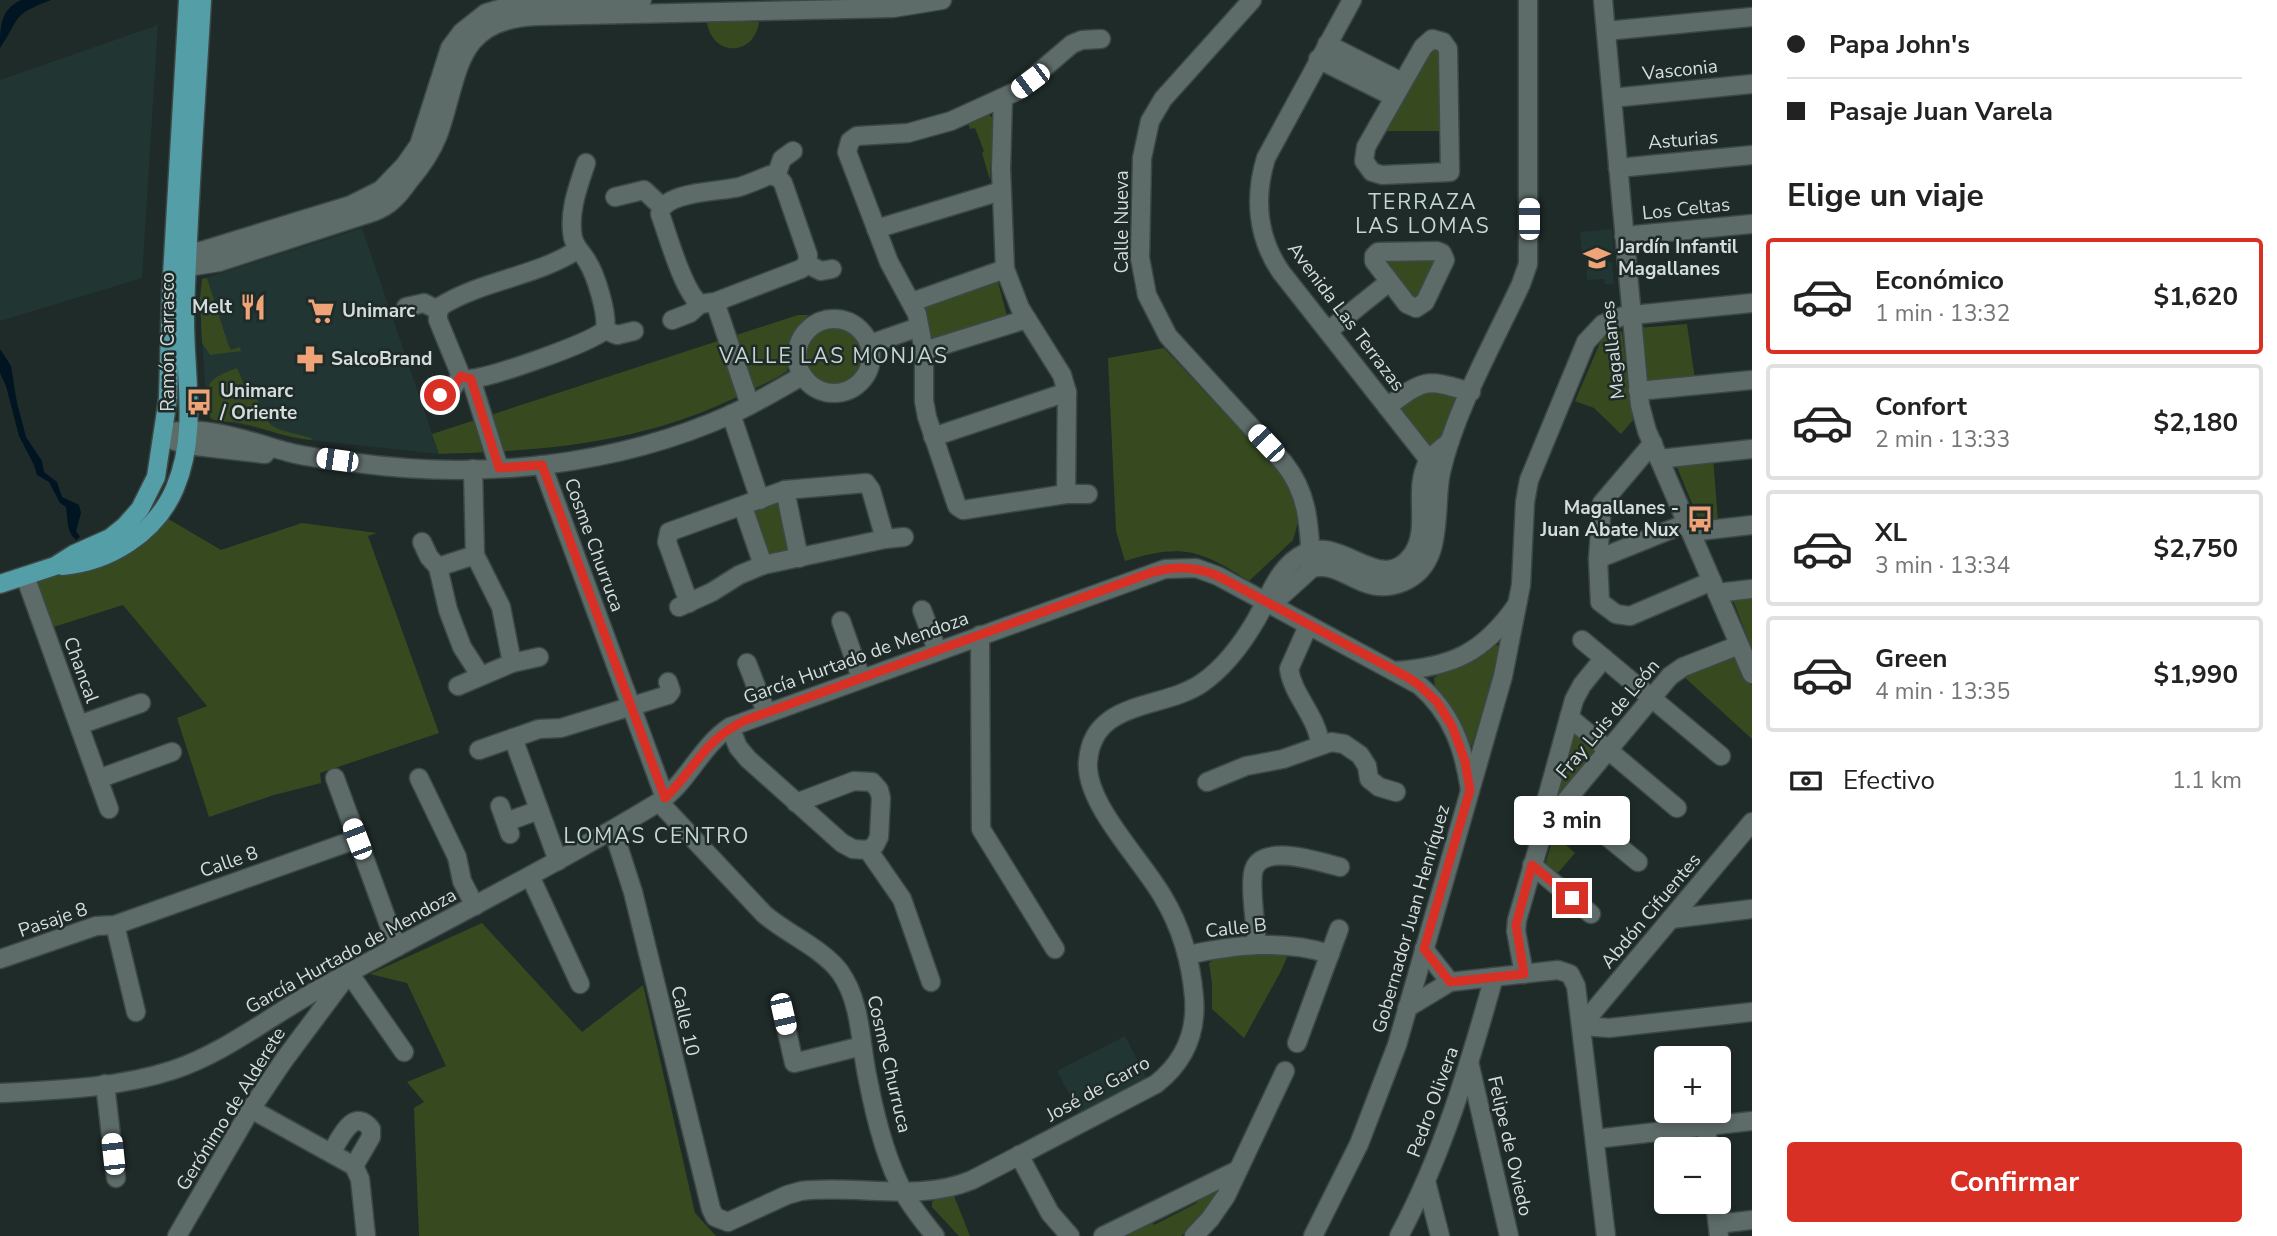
<!DOCTYPE html>
<html lang="es">
<head>
<meta charset="utf-8">
<style>
  body { margin:0; font-family:"Nunito Sans",sans-serif; background:#f6f6f6; color:#222; height:100vh; display:flex; flex-direction:column; font-size:26px; white-space:nowrap }
  * { box-sizing:border-box; margin:0 }
  p { font-size:23px; color:#767676 }
  .icon { flex:none; width:38px; height:38px; fill:none; stroke:currentColor; stroke-width:2; stroke-linecap:round; stroke-linejoin:round }
  .map { position:relative; flex:1; overflow:hidden }
  .panel { display:flex; flex-direction:column; background:#fff; width:525px }
  .panel>* { flex:none }
  .banner { display:grid; align-content:center; height:154px; padding:0 35px; background:#fff }
  .controls { position:absolute; left:1654px; top:1046px; display:grid; gap:14px }
  .controls a { display:grid; place-items:center; width:77px; height:77px; border-radius:7px; background:#fff; box-shadow:0 4px 10px #0003; font-size:35px }
  .end { position:absolute; width:32px; height:32px; margin:-16px; border:9px solid #d93025; background:#fff; box-shadow:0 0 0 4px #fff }
  .from { border-radius:50% }
  .bubble { position:absolute; height:49px; border-radius:7px; background:#fff; box-shadow:0 4px 10px #0003; font-size:23px; font-weight:700; line-height:49px; text-align:center }
  .car { position:absolute; width:21px; height:42px; margin:-21px -10px; border-radius:9px; box-shadow:0 0 5px 2px #0007; background:linear-gradient(#fff 24%,#345 0 40%,#fff 0 76%,#345 0 86%,#fff 0) }
  .banner b { display:flex; align-items:center; gap:24px; height:66px; font-size:26px }
  .banner b+b { border-top:2px solid #e0e0e0 }
  .banner i { width:18px; height:18px; background:#222 }
  ul { padding:0; list-style:none }
  li { display:flex; align-items:center; gap:21px; height:116px; margin:0 14px 10px; padding:0 21px; border:4px solid #e0e0e0; border-radius:7px }
  li div { flex:1 }
  li b { display:block; font-size:26px }
  li em { font-style:normal; font-weight:700 }
  li.active { border-color:#d93025 }
  li>.icon { width:63px; height:63px; stroke-width:1.5 }
  h2 { padding:0 35px; font-size:32px; line-height:84px }
  .pay { display:flex; align-items:center; gap:18px; height:77px; padding:0 35px; font-size:26px }
  .pay p { margin-inline-start:auto }
  .primary-button { display:flex; gap:14px; margin-top:auto; padding:14px 35px }
  .primary-button a { flex:1; height:80px; border-radius:7px; background:#d93025; color:#fff; font-size:28px; font-weight:700; line-height:80px; text-align:center }
  main { display:flex; flex:1; min-height:0 }
  .map>svg:first-child { display:block }
  .built { fill:#213532 }
  .green { fill:#374a1f }
  .water { fill:#001421 }
  .lines { fill:none; stroke-linecap:round; stroke-linejoin:round }
  .minor-casing { stroke:#3d4846; stroke-width:21 }
  .major-casing { stroke:#3d4846; stroke-width:21 }
  .minor { stroke:#5e6c69; stroke-width:18 }
  .major { stroke:#549fa7; stroke-width:18 }
  .route { stroke:#d93025; stroke-width:9 }
  .labels { text-anchor:middle; dominant-baseline:central; stroke-width:5; stroke-linejoin:round; paint-order:stroke }
  .street-label { font-size:19px; fill:#d5dddb; stroke:#1f2b29 }
  .poi-label { font-size:19px; font-weight:bold; fill:#d5dddb; stroke:#1f2b29; text-anchor:start }
  .neighbourhood-label { font-size:21px; letter-spacing:2px; fill:#c5d5d2; stroke:#1f2b29 }
</style>
</head>
<body>
<main>
<div class="map">
<svg width="1752" height="1236" viewBox="0 0 1752 1236">
  <rect width="100%" height="100%" fill="#1f2b29"/>
  <g class="built">
    <polygon points="158,25 142,278 0,321 0,80"/>
    <polygon points="362,228 439,454 310,440 255,427 212,420 207,415 201,323 202,279"/>
    <polygon points="1612,229 1614,252 1605,254 1606,262 1612,262 1614,284 1605,284 1604,279 1587,280 1586,264 1589,263 1588,255 1582,255 1580,232"/>
    <polygon points="1125,1036 1147,1079 1079,1113 1057,1071"/>
  </g>
  <g class="green">
    <path d="M707 22H759C754 57 712 57 707 22Z"/>
    <polygon points="1440,45 1443,131 1385,131 1427,48"/>
    <polygon points="985,112 993,118 990,180 982,153 984,151 975,128 970,129 967,121"/>
    <polygon points="1439,255 1419,304 1377,257"/>
    <polygon points="207,278 228,344 231,350 240,347 241,351 210,355 202,343 200,298 202,279"/>
    <polygon points="993,281 998,282 1007,316 930,341 922,305"/>
    <path d="M798 315H809C788 332 794 350 787 371 775 380 759 386 745 393 646 443 547 451 439 454L432 434Z"/>
    <polygon points="1687,324 1695,380 1643,384 1638,328"/>
    <circle cx="834" cy="357" r="31"/>
    <polygon points="1614,329 1622,332 1633,420 1621,434 1594,408 1575,401 1603,336"/>
    <path d="M1164 348 1287 480 1300 515 1293 540 1249 581C1201 550 1182 543 1125 561L1116 531 1108 358Z"/>
    <path d="M237 368 249 396 256 395C268 434 275 427 311 438L312 440C285 438 260 426 234 422 223 421 215 423 207 415 207 382 205 380 237 368Z"/>
    <polygon points="1420,387 1461,397 1439,445 1431,449 1396,404"/>
    <polygon points="1713,457 1718,521 1700,523 1675,462"/>
    <polygon points="780,501 790,552 768,558 751,507"/>
    <polygon points="160,514 221,550 302,523 377,533 368,536 439,733 320,773 321,783 274,795 209,817 177,718 207,706 123,605 47,629 32,585 88,562"/>
    <polygon points="1752,597 1752,649 1733,600"/>
    <polygon points="1496,645 1502,647 1499,670 1492,681 1472,745 1470,746 1456,716 1435,688 1434,678 1442,672 1476,660"/>
    <polygon points="1730,654 1740,657 1752,686 1752,739 1681,674"/>
    <polygon points="1571,727 1600,749 1554,807"/>
    <polygon points="1554,834 1575,853 1557,874 1545,865"/>
    <polygon points="482,923 582,1032 643,985 695,1213 716,1236 419,1236 414,1108 424,1102 407,1082 446,1066 407,983 370,974"/>
    <polygon points="1271,949 1288,955 1280,973 1244,1038 1212,1009 1212,983 1209,963 1217,958"/>
    <polygon points="1223,1187 1199,1223 1181,1236 1114,1236 1150,1217 1154,1225 1197,1203 1193,1195"/>
    <polygon points="954,1196 970,1236 959,1236 932,1207 932,1202 937,1197"/>
  </g>
  <g class="water">
    <path d="M21 0H51C10 16 22 16 0 48 0 27 0 10 21 0Z"/>
    <path d="M0 349 11 366 17 403 26 437 42 461 44 472 57 482 62 497 79 505 81 513 76 531 80 537 76 540C66 532 68 519 66 507L60 503 49 482 37 475 34 465 19 436 6 386 0 373Z"/>
  </g>
  <g class="lines">
    <g class="minor-casing">
      <g id="minor">
        <path d="M1252 0 1163 99 1150 121 1142 158 1140 258 1147 295 1168 336 1284 463C1308 493 1309 524 1311 561"/>
        <path d="M1352 0 1266 158C1254 197 1257 237 1281 272L1429 460 1434 470"/>
        <polyline points="1603,0 1640,405 1647,431 1752,674"/>
        <polyline points="1606,31 1752,17"/>
        <polygon points="1432,39 1443,42 1448,49 1450,172 1382,175 1372,172 1364,161 1366,147 1423,47"/>
        <polyline points="1327,44 1402,82"/>
        <polyline points="1318,59 1394,97"/>
        <polyline points="1003,98 1001,169 1005,269 1020,308 1062,375 1067,392 1066,494"/>
        <polyline points="1612,98 1752,84"/>
        <polyline points="1618,168 1752,155"/>
        <path d="M770 175 779 178 783 183 808 255 807 264 801 269 715 302 700 304C683 291 668 235 660 214 663 191 720 192 739 187 749 184 760 179 770 175Z"/>
        <polyline points="776,176 782,159 793,151"/>
        <polyline points="615,197 644,190 662,207"/>
        <polyline points="876,229 1001,191"/>
        <polyline points="1624,236 1752,224"/>
        <path d="M577 250C535 277 483 280 441 306L438 313V320L461 376C465 379 465 379 471 379 495 376 588 344 605 330 608 314 596 275 587 261 582 252 576 249 573 238 568 212 578 187 586 163"/>
        <polyline points="189,251 201,251 351,205 381,190 405,165 419,145 450,48 462,32 486,13 516,4 642,0"/>
        <polygon points="1437,251 1442,253 1445,260 1425,302 1416,308 1407,304 1374,261 1374,256 1378,252"/>
        <polyline points="807,264 821,271 832,269"/>
        <path d="M188 267 219 262 373 212C390 206 399 195 409 181 421 167 431 153 438 135 460 75 453 19 537 16L893 8 942 0"/>
        <polyline points="715,302 750,405"/>
        <polyline points="912,302 1005,269"/>
        <polyline points="406,307 424,303 438,310"/>
        <circle cx="834" cy="356" r="37"/>
        <polyline points="672,320 690,313 700,304"/>
        <polyline points="605,330 617,335 634,331"/>
        <polyline points="1328,331 1389,282"/>
        <polyline points="870,344 919,327"/>
        <polyline points="924,351 1027,319"/>
        <polyline points="471,379 499,468"/>
        <polyline points="1638,391 1752,380"/>
        <polyline points="440,395 452,389 461,376"/>
        <path d="M1387 407C1426 378 1425 379 1471 392"/>
        <polyline points="731,414 760,500"/>
        <path d="M164 435C197 421 254 443 288 452 310 458 334 460 357 463 482 480 616 466 732 414 756 403 779 389 802 376"/>
        <polyline points="933,437 1067,392"/>
        <polyline points="172,440 187,445 265,454"/>
        <polyline points="1653,443 1602,503 1598,559 1600,602 1616,614 1630,616 1712,581"/>
        <polyline points="1659,459 1752,449"/>
        <polyline points="542,465 665,798"/>
        <polyline points="473,469 475,555 501,607 512,663"/>
        <polyline points="785,490 799,558"/>
        <polyline points="1088,494 1066,494 963,510 957,506 927,417 924,401 924,351 917,314 889,262 847,152 850,141 857,136 908,133 951,121 1017,91 1072,44 1082,40 1101,39"/>
        <polyline points="743,507 763,565"/>
        <polyline points="1691,532 1752,525"/>
        <polyline points="422,542 429,557 438,567 448,610 462,647 480,675"/>
        <polyline points="1598,559 1687,523"/>
        <polyline points="438,567 475,555"/>
        <polyline points="25,576 109,809"/>
        <polyline points="1717,593 1752,589"/>
        <polyline points="689,603 667,542 669,532 785,490 866,483 871,490 885,539"/>
        <path d="M1265 603 1280 597 1312 568C1345 560 1362 599 1403 582 1446 564 1433 509 1441 472 1455 410 1494 342 1521 284L1528 264V0"/>
        <polyline points="679,607 712,592 739,575 763,565 885,539 904,537"/>
        <polyline points="922,610 937,650"/>
        <polyline points="841,621 861,678"/>
        <path d="M1308 626 1289 669C1293 696 1317 716 1320 744"/>
        <polyline points="980,635 981,829 1055,949"/>
        <polyline points="1582,640 1721,756"/>
        <polyline points="747,663 766,712"/>
        <path d="M1395 671C1452 667 1483 653 1516 606"/>
        <polyline points="458,686 512,663 539,657"/>
        <polyline points="1569,717 1677,808"/>
        <polyline points="79,725 141,703"/>
        <polyline points="730,727 738,747 748,759 842,843 853,849 868,850 875,845 879,837 881,798 879,790 872,782 854,781 796,803"/>
        <polyline points="513,738 558,861"/>
        <polyline points="479,750 539,729 561,728 668,695 671,691 668,682"/>
        <polyline points="335,778 397,947"/>
        <polyline points="419,778 457,857 462,881 475,906"/>
        <polyline points="98,779 172,752"/>
        <polyline points="1207,782 1246,766 1283,759 1331,742 1344,744 1360,755 1367,766 1369,779 1379,787 1396,792"/>
        <path d="M659 802 764 914C787 934 822 948 840 972 862 1003 860 1045 868 1080 875 1116 886 1161 904 1193 912 1208 924 1222 935 1236"/>
        <polyline points="1565,802 1638,862"/>
        <polyline points="500,806 510,834"/>
        <polyline points="506,822 539,810"/>
        <polyline points="1544,827 1545,805 1574,700 1582,685 1604,658"/>
        <path d="M613 830 633 892 711 1209 715 1217 728 1222 787 1195 801 1191C857 1184 917 1203 972 1180L1156 1084C1184 1062 1197 1033 1194 997 1191 962 1181 927 1163 897 1142 860 1084 803 1088 761 1093 699 1163 710 1202 683 1225 667 1242 644 1256 620 1270 596 1278 566 1305 553 1342 535 1381 597 1412 555 1431 529 1412 490 1428 462 1432 454 1443 448 1450 441"/>
        <polyline points="868,850 902,899 931,982"/>
        <polyline points="1532,865 1591,914"/>
        <polyline points="530,876 580,984"/>
        <polyline points="1671,919 1752,909"/>
        <polyline points="115,925 136,1012"/>
        <path d="M1257 945C1256 927 1249 884 1254 869 1264 843 1320 862 1340 867"/>
        <polyline points="1424,949 1450,982"/>
        <path d="M1187 955C1235 945 1282 939 1330 954"/>
        <polyline points="0,959 96,926 115,925 357,839"/>
        <polyline points="1524,974 1516,931 1517,920 1544,827 1670,676 1683,667 1739,645"/>
        <polyline points="1407,1008 1450,982 1558,970 1570,974 1576,986 1606,1236"/>
        <polyline points="783,1014 794,1063 862,1046"/>
        <polyline points="1581,1026 1752,822"/>
        <polyline points="1581,1026 1609,1028 1752,1012"/>
        <polyline points="1297,1043 1339,929"/>
        <polyline points="1470,1066 1509,1236"/>
        <polyline points="105,1084 116,1178"/>
        <path d="M0 1093C57 1090 118 1088 173 1070 227 1052 271 1015 321 988 433 926 549 869 659 802 688 782 700 747 730 727L1165 569 1196 568 1218 576 1419 685C1452 713 1464 749 1470 790"/>
        <polyline points="251,1109 354,1166 360,1179 366,1236"/>
        <polyline points="1706,1127 1709,1150"/>
        <polyline points="1595,1139 1752,1121"/>
        <path d="M331 1153C340 1139 353 1106 371 1129V1137L354 1166"/>
        <polyline points="1019,1155 1050,1213 1070,1236"/>
        <polyline points="1426,1181 1440,1236"/>
        <polyline points="1715,1202 1719,1236"/>
        <polyline points="1718,1224 1752,1220"/>
        <polyline points="177,1236 251,1109 284,1060 349,973 404,1052"/>
        <polyline points="1103,1236 1238,1170"/>
        <polyline points="1194,1236 1210,1219 1226,1196 1285,1071"/>
        <polyline points="1313,1236 1359,1144 1397,1045 1503,676 1521,585 1525,502 1529,480 1586,342 1603,324 1623,316 1752,303"/>
        <path d="M1399 1236C1443 1154 1469 1066 1494 977"/>
      </g>
    </g>
    <g class="major-casing">
      <g id="major">
        <path d="M62 566C110 562 156 533 175 488 199 431 184 374 185 314 188 210 196 105 202 0"/>
        <polyline points="0,584 55,566 74,554 110,538 125,526 140,509 156,477 168,398 171,293 188,0"/>
      </g>
    </g>
    <use href="#minor" class="minor"/>
    <use href="#major" class="major"/>
  </g>
  <g class="lines">
    <path class="route" d="M440 395 452 389 461 376 471 379 499 468 542 465 665 798C696 768 703 740 746 720L1150 573C1174 566 1195 566 1218 576L1409 678 1419 685 1437 702 1452 726 1465 761 1470 790 1424 949 1450 982 1524 974 1516 925 1532 865 1572 898"/>
  </g>
  <defs>
    <g id="school-bare" transform="scale(2.1)"><path d="M0-5L7-2L0 1L-7-2ZM-4 1L0 2.5L4 1V4Q0 6-4 4Z" fill="#efa377" stroke="#1f2b29" stroke-width="2.5" paint-order="stroke"/></g>
    <g id="restaurant-bare" transform="scale(2.1)"><path d="M-5-6h1v4h1v-4h1v4h1v-4h1v5L-1.5 .5V6h-2V.5L-5-1ZM5-6V6H3V1.5H1.5Q1.5-4 5-6Z" fill="#efa377" stroke="#1f2b29" stroke-width="2.5" paint-order="stroke"/></g>
    <g id="supermarket-bare" transform="scale(2.1)"><path d="M-6-5.5h2.5l.6 2H6L4.5 2H-2.5L-4.4-4H-6ZM-1.5 3.2a1.3 1.3 0 1 0 .1 0ZM3 3.2a1.3 1.3 0 1 0 .1 0Z" fill="#efa377" stroke="#1f2b29" stroke-width="2.5" paint-order="stroke"/></g>
    <g id="pharmacy-bare" transform="scale(2.1)"><path d="M-2-6h4v4h4v4h-4v4h-4v-4h-4v-4h4Z" fill="#efa377" stroke="#1f2b29" stroke-width="2.5" paint-order="stroke"/></g>
    <g id="bus-bare" transform="scale(2.1)"><path d="M-5-6H5V4H4V6H2V4H-2V6H-4V4H-5ZM-3.5-4V0h7V-4ZM-3.5 1.2v1.5H-2V1.2ZM2 1.2v1.5H3.5V1.2Z" fill="#efa377" stroke="#1f2b29" stroke-width="2.5" paint-order="stroke"/></g>
  </defs>
  <g fill-rule="evenodd">
    <use href="#school-bare" x="1597" y="258"/>
    <use href="#restaurant-bare" x="253" y="307"/>
    <use href="#supermarket-bare" x="321" y="311"/>
    <use href="#pharmacy-bare" x="310" y="359"/>
    <use href="#bus-bare" x="199" y="402"/>
    <use href="#bus-bare" x="1700" y="519"/>
  </g>
  <g class="labels">
    <g class="street-label">
      <text transform="translate(1680 70) rotate(-6)">Vasconia</text>
      <text transform="translate(1683 140) rotate(-5)">Asturias</text>
      <text transform="translate(1686 209) rotate(-6)">Los Celtas</text>
      <text transform="translate(1122 222) rotate(-90)">Calle Nueva</text>
      <text transform="translate(1346 317) rotate(53)">Avenida Las Terrazas</text>
      <text transform="translate(168 342) rotate(-90)">Ramón Carrasco</text>
      <text transform="translate(1613 350) rotate(-96)">Magallanes</text>
      <text transform="translate(594 545) rotate(70)">Cosme Churruca</text>
      <text transform="translate(856 658) rotate(-20)">García Hurtado de Mendoza</text>
      <text transform="translate(81 670) rotate(70)">Chancal</text>
      <text transform="translate(1608 719) rotate(-50)">Fray Luis de León</text>
      <text transform="translate(229 862) rotate(-19)">Calle 8</text>
      <text transform="translate(1651 911) rotate(-50)">Abdón Cifuentes</text>
      <text transform="translate(1411 919) rotate(-74)">Gobernador Juan Henríquez</text>
      <text transform="translate(53 920) rotate(-19)">Pasaje 8</text>
      <text transform="translate(1236 928) rotate(-6)">Calle B</text>
      <text transform="translate(351 951) rotate(-29)">García Hurtado de Mendoza</text>
      <text transform="translate(685 1021) rotate(77)">Calle 10</text>
      <text transform="translate(889 1064) rotate(77)">Cosme Churruca</text>
      <text transform="translate(1098 1089) rotate(-29)">José de Garro</text>
      <text transform="translate(1433 1102) rotate(-70)">Pedro Olivera</text>
      <text transform="translate(231 1109) rotate(-58)">Gerónimo de Alderete</text>
      <text transform="translate(1510 1146) rotate(77)">Felipe de Oviedo</text>
    </g>
    <g class="poi-label">
      <text x="1618" y="247">Jardín Infantil<tspan x="1618" dy="22">Magallanes</tspan></text>
      <text x="232" y="307" text-anchor="end">Melt</text>
      <text x="342" y="311">Unimarc</text>
      <text x="331" y="359">SalcoBrand</text>
      <text x="220" y="391">Unimarc<tspan x="220" dy="22">/ Oriente</tspan></text>
      <text x="1679" y="508" text-anchor="end">Magallanes -<tspan x="1679" dy="22">Juan Abate Nux</tspan></text>
    </g>
    <g class="neighbourhood-label">
      <text x="1423" y="202">TERRAZA<tspan x="1423" dy="24">LAS LOMAS</tspan></text>
      <text x="834" y="356">VALLE LAS MONJAS</text>
      <text x="657" y="836">LOMAS CENTRO</text>
    </g>
  </g>
</svg>
<div class="controls">
<a>+</a>
<a>−</a>
</div>
<i class="end from" style="left:440px;top:395px"></i>
<i class="end" style="left:1572px;top:898px"></i>
<div class="bubble" style="left:1514px;top:796px;width:116px">3 min</div>
<i class="car" style="left:1030px;top:81px;rotate:233deg"></i>
<i class="car" style="left:1529px;top:219px;rotate:0deg"></i>
<i class="car" style="left:1266px;top:443px;rotate:317deg"></i>
<i class="car" style="left:337px;top:460px;rotate:278deg"></i>
<i class="car" style="left:357px;top:839px;rotate:339deg"></i>
<i class="car" style="left:783px;top:1014px;rotate:167deg"></i>
<i class="car" style="left:113px;top:1154px;rotate:354deg"></i>
</div>
<section class="panel">
<div class="banner">
<b><i class="from"></i>Papa John's</b>
<b><i></i>Pasaje Juan Varela</b>
</div>
<h2>Elige un viaje</h2>
<ul>
<li class="active"><svg class="icon" aria-label="car" viewBox="0 0 24 24"><path d="M5 17H2v-5l4-1 3-4h7l3 4 3 1v5h-3M9 17h6M6 11h13"/><circle cx="7" cy="17" r="2"/><circle cx="17" cy="17" r="2"/></svg><div><b>Económico</b><p>1 min · 13:32</p></div><em>$1,620</em></li>
<li><svg class="icon" aria-label="car" viewBox="0 0 24 24"><path d="M5 17H2v-5l4-1 3-4h7l3 4 3 1v5h-3M9 17h6M6 11h13"/><circle cx="7" cy="17" r="2"/><circle cx="17" cy="17" r="2"/></svg><div><b>Confort</b><p>2 min · 13:33</p></div><em>$2,180</em></li>
<li><svg class="icon" aria-label="car" viewBox="0 0 24 24"><path d="M5 17H2v-5l4-1 3-4h7l3 4 3 1v5h-3M9 17h6M6 11h13"/><circle cx="7" cy="17" r="2"/><circle cx="17" cy="17" r="2"/></svg><div><b>XL</b><p>3 min · 13:34</p></div><em>$2,750</em></li>
<li><svg class="icon" aria-label="car" viewBox="0 0 24 24"><path d="M5 17H2v-5l4-1 3-4h7l3 4 3 1v5h-3M9 17h6M6 11h13"/><circle cx="7" cy="17" r="2"/><circle cx="17" cy="17" r="2"/></svg><div><b>Green</b><p>4 min · 13:35</p></div><em>$1,990</em></li>
</ul>
<div class="pay"><svg class="icon" aria-label="cash" viewBox="0 0 24 24"><path d="M3 7h18v10H3z"/><circle cx="12" cy="12" r="2"/></svg>Efectivo<p>1.1 km</p></div>
<div class="primary-button"><a>Confirmar</a></div>
</section>
</main>
</body>
</html>
